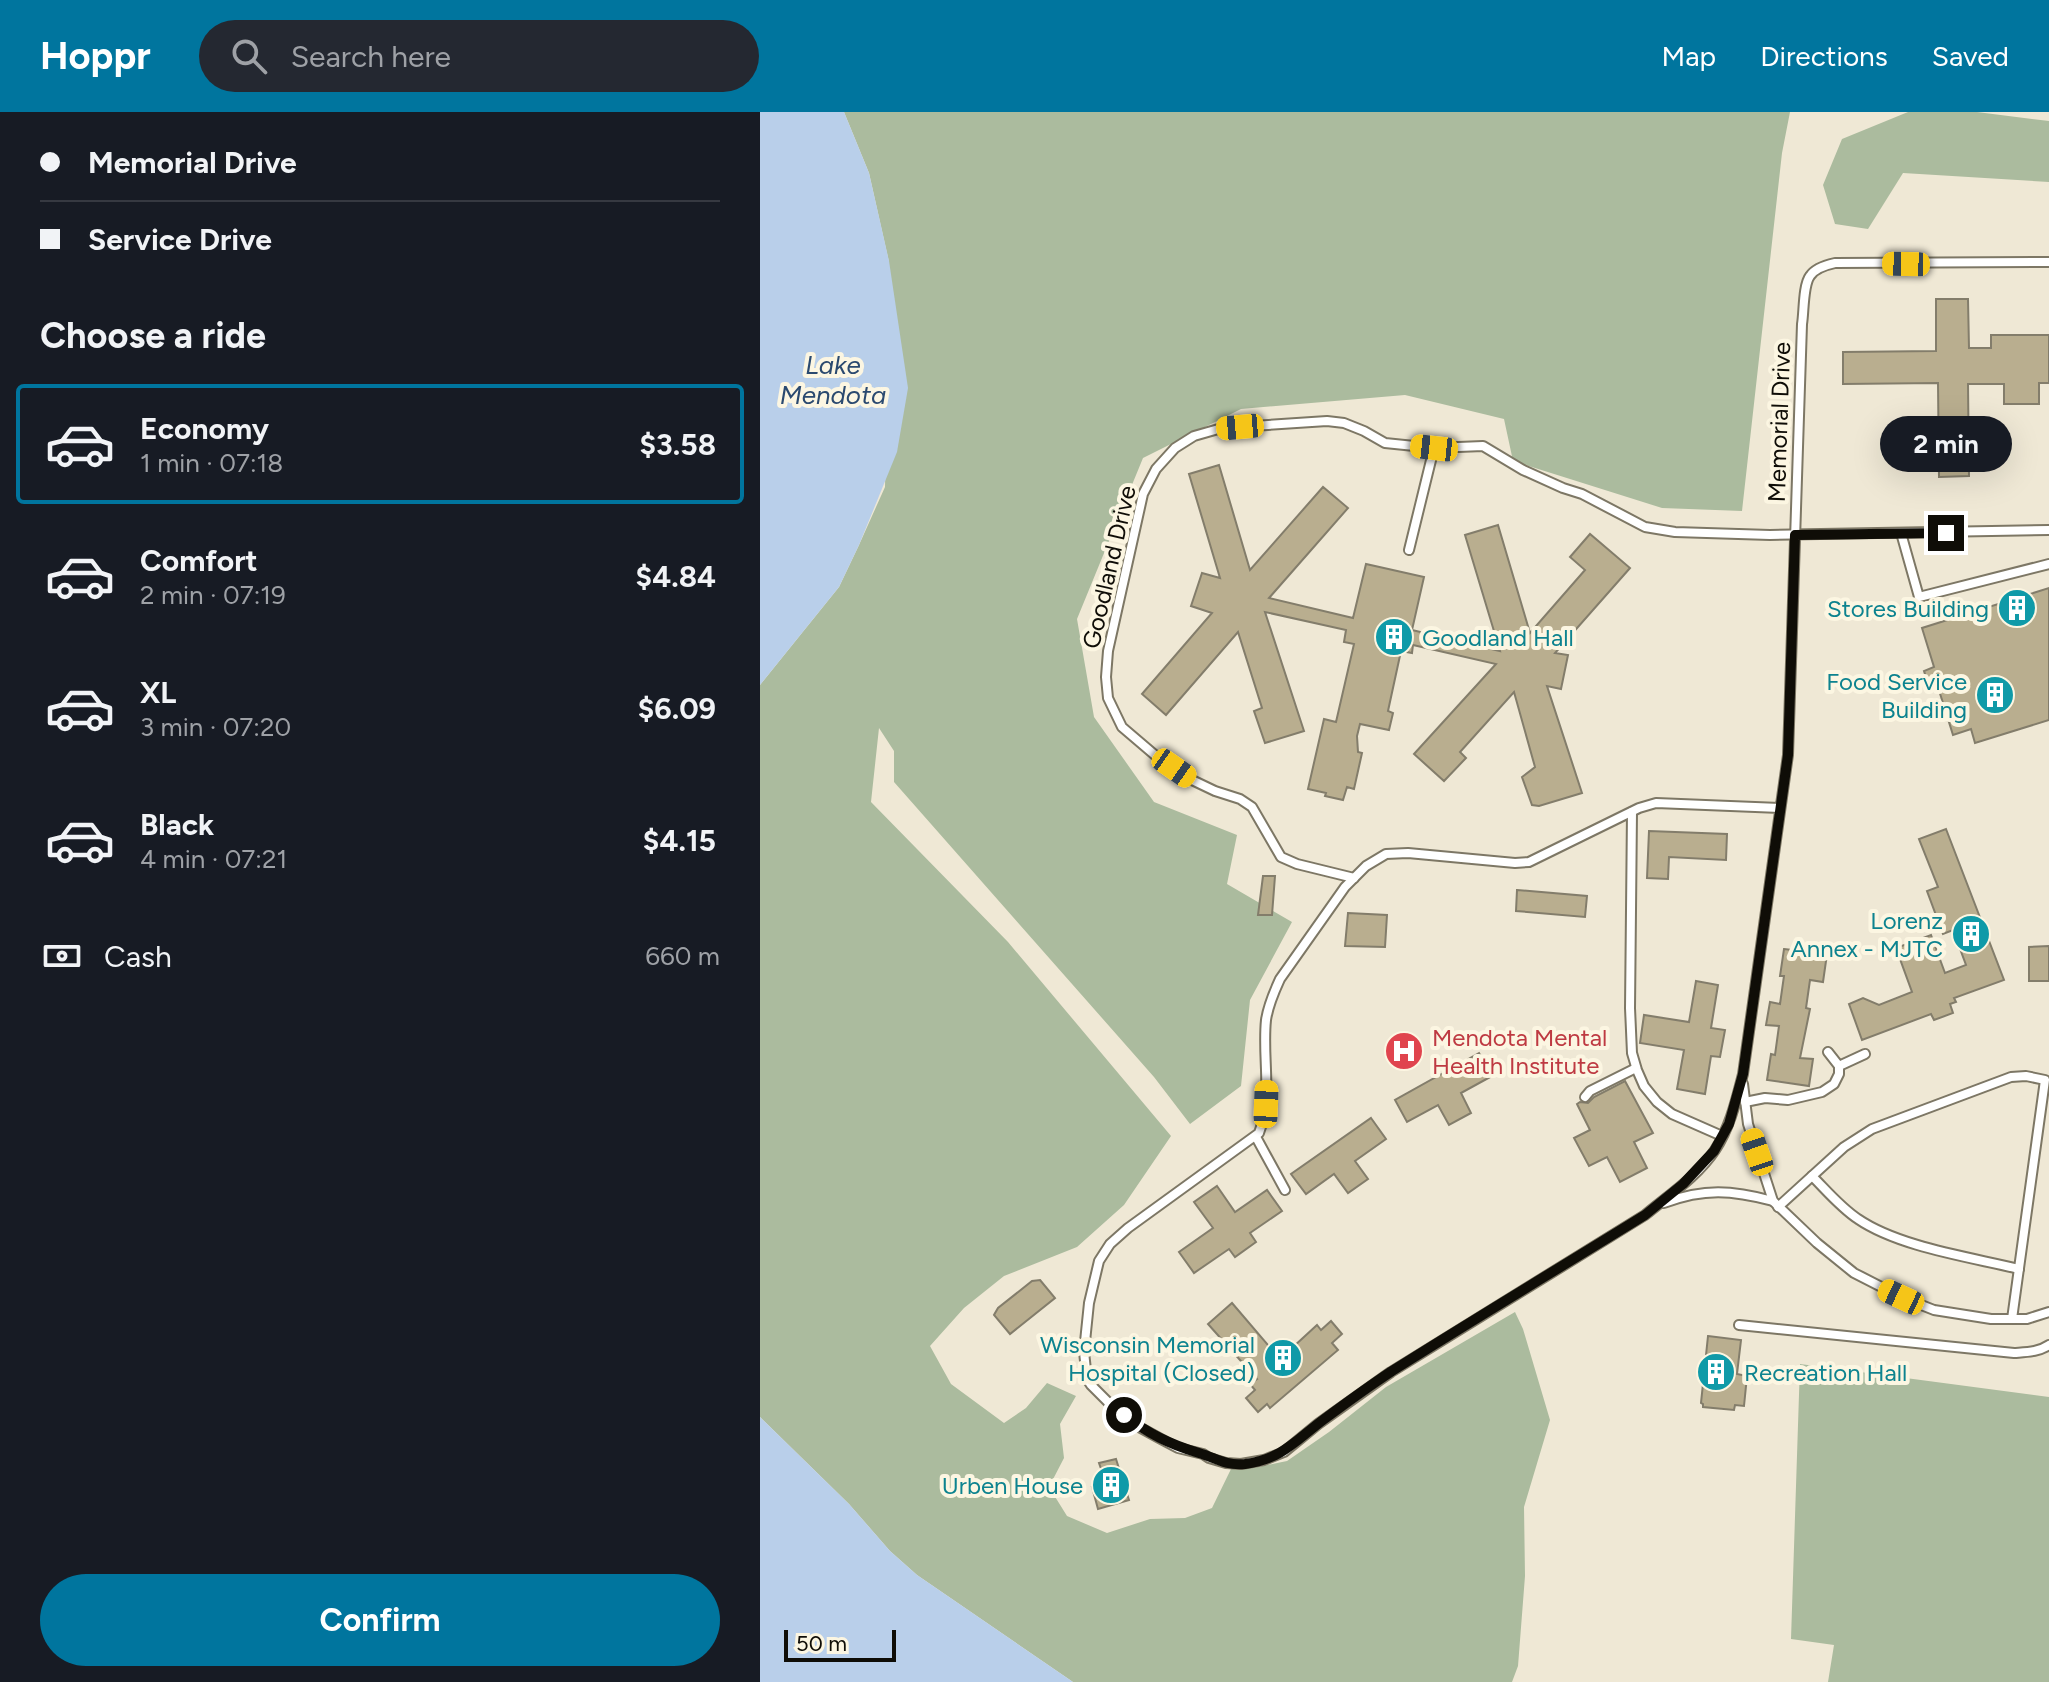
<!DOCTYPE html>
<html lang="en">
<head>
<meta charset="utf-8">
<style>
  body { margin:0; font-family:Figtree,sans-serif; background:#242831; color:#f1f3f6; height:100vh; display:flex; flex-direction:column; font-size:30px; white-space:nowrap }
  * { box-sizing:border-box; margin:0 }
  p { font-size:26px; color:#9ea1a6 }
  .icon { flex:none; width:44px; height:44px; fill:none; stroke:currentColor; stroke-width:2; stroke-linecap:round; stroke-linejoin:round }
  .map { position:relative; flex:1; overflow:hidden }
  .sheet { display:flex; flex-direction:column; background:#171b24; width:760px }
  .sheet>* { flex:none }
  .hud { display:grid; align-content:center; height:176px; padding:0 40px; background:#171b24 }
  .scale { position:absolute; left:24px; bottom:20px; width:112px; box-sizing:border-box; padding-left:8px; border:4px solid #0f0d07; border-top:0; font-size:22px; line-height:28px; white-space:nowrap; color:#0f0d07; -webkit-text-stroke:6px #fcf6e2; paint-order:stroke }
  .end { position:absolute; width:36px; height:36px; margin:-18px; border:10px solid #0f0d07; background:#fff; box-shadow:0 0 0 4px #fff }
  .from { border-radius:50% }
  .bubble { position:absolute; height:56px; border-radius:28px; background:#171b24; box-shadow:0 8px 32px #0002; font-size:26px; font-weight:700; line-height:56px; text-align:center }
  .car { position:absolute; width:24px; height:48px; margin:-24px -12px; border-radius:10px; box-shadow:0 0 6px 2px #0007; background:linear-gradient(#f5c518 24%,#345 0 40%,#f5c518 0 76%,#345 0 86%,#f5c518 0) }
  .hud b { display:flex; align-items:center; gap:28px; height:76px; font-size:30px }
  .hud b+b { border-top:2px solid #363941 }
  .hud i { width:20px; height:20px; background:#f1f3f6 }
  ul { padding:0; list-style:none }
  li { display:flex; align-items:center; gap:24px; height:120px; margin:0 16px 12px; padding:0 24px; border:4px solid transparent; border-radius:8px }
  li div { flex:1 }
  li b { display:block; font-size:30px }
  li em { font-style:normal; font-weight:700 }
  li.on { border-color:#00759e }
  li>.icon { width:72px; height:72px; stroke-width:1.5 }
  h2 { padding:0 40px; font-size:36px; line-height:96px }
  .pay { display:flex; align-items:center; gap:20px; height:88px; padding:0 40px; font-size:30px }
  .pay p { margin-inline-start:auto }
  .button { display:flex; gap:16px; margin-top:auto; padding:16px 40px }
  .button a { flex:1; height:92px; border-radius:48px; background:#00759e; color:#fff; font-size:32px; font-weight:700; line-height:92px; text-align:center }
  header { display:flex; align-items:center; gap:48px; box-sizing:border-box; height:112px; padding:0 40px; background:#00759e; color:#fff }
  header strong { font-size:38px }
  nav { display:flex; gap:44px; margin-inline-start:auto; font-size:28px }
  .search { width:560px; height:72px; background:#242831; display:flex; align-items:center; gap:20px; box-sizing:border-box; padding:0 28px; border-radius:44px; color:#9ea1a6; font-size:30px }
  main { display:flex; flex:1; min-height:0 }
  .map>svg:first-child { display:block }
  .forest { fill:#abbb9e }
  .water { fill:#b9cfea }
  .building { fill:#b9ae8f; stroke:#837d6b; stroke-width:2 }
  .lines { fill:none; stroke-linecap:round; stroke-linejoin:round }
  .service-casing { stroke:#7d7765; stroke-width:12 }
  .service { stroke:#fff; stroke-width:8 }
  .route { stroke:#0f0d07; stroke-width:10 }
  .labels { text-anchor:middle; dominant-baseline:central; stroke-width:8; stroke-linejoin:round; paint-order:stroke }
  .street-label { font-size:24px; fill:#0f0d07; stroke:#fcf6e2 }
  .culture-label { font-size:24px; fill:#0d838f; stroke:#fcf6e2; text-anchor:end }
  .health-label { font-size:24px; fill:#be3a42; stroke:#fcf6e2; text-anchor:start }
  .water-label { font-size:26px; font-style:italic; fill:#2a496f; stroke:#fcf6e2 }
</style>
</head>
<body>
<header>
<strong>Hoppr</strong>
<div class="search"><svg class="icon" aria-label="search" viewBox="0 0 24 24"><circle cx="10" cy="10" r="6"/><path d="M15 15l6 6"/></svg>Search here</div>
<nav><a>Map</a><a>Directions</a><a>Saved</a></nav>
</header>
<main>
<section class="sheet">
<div class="hud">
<b><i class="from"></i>Memorial Drive</b>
<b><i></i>Service Drive</b>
</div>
<h2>Choose a ride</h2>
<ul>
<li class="on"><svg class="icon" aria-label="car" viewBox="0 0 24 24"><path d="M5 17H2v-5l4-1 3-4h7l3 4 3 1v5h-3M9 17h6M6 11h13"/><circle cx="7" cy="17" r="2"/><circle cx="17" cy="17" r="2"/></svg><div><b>Economy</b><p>1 min · 07:18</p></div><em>$3.58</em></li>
<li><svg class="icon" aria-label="car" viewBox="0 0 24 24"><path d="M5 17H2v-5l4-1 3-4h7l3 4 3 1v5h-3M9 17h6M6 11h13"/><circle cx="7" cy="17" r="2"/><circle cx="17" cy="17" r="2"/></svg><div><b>Comfort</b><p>2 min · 07:19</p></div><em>$4.84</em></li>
<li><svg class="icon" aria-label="car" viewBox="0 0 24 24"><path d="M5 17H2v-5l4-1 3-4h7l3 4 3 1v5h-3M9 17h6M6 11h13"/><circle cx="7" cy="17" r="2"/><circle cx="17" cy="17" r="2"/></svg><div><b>XL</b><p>3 min · 07:20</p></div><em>$6.09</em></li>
<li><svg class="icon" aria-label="car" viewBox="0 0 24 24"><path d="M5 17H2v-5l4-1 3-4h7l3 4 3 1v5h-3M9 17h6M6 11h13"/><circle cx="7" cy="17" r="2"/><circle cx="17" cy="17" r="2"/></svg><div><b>Black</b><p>4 min · 07:21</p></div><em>$4.15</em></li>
</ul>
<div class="pay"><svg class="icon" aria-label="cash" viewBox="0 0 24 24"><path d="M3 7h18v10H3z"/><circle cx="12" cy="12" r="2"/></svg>Cash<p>660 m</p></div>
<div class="button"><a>Confirm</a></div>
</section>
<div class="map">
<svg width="1289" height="1570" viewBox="0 0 1289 1570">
  <rect width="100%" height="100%" fill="#efe8d5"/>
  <g class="forest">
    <polygon points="84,0 1030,0 1022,41 982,399 902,396 753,349 744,307 645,283 481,297 383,346 317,507 334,605 394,690 477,723 467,772 532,810 490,888 481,974 430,1012 394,965 134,670 134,639 119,616 111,690 248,830 411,1024 364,1093 317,1135 244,1164 204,1196 170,1234 191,1272 244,1311 266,1296 287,1271 316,1284 300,1312 304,1346 289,1375 307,1404 347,1421 390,1407 425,1406 452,1396 471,1357 498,1355 527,1349 569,1320 626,1275 755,1200 763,1217 790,1308 764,1395 765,1464 758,1554 752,1570 313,1570 157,1463 130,1439 89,1392 0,1305 0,573 79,475 99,433 125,375 129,150 109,61"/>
    <polygon points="1148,0 1217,0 1289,9 1289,70 1143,61 1108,117 1075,112 1063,73 1082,27"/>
    <polygon points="1040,1252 1289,1285 1289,1570 1068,1570 1074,1533 1031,1527"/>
  </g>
  <g class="water">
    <polygon points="0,0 84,0 109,61 129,149 148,276 137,340 99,433 79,475 0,573"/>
    <polygon points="0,1305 89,1392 130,1439 157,1463 313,1570 0,1570"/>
  </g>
  <g class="building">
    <polygon points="1176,187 1208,187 1209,236 1231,236 1231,223 1289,223 1289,271 1279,271 1279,292 1244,292 1244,272 1208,272 1209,364 1179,365 1178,271 1083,272 1083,240 1176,239"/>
    <polygon points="459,353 490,458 563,375 588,396 509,486 593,506 606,452 664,465 652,518 740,539 705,423 738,413 770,521 825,458 810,445 830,422 870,456 795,541 808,543 801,577 787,574 822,681 779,694 772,693 762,665 775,655 754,580 700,640 706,646 684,669 654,642 736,552 653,533 652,541 641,539 628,599 633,601 629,618 600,612 597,624 598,640 602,641 594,677 587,675 583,688 565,684 566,681 548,677 564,607 576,610 594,532 584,530 586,518 505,500 544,619 505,631 494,599 502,596 478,520 406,603 382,582 452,501 431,494 442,461 460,466 429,362"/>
    <polygon points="1289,476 1289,608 1215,631 1211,617 1193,623 1177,572 1169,574 1164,559 1174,555 1162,516"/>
    <polygon points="1186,717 1244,868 1194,886 1196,890 1190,892 1193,901 1174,908 1171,902 1102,928 1089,892 1103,886 1119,893 1152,880 1136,836 1171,823 1185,861 1206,853 1193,818 1183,822 1167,779 1178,775 1159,727"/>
    <polygon points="889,719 967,722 966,748 909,745 908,767 887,766"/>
    <polygon points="503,764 515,764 512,803 498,803"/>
    <polygon points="757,778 827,784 825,805 756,799"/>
    <polygon points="588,801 627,803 625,835 585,834"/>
    <polygon points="1289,834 1289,869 1269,869 1269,835"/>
    <polygon points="1024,837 1067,842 1063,870 1050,868 1046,896 1050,897 1040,946 1053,947 1049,974 1007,968 1011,942 1015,943 1019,914 1006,913 1010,890 1020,892 1024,864 1020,864"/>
    <polygon points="936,869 958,873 951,916 965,918 960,945 951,944 945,982 917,977 924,938 880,931 884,903 929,910"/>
    <polygon points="719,941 732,964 701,981 711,1001 689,1013 678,993 647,1010 635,988"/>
    <polygon points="865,969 893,1021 874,1030 887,1056 860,1070 847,1045 829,1054 814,1026 830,1018 817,992 820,990 828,991 834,985"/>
    <polygon points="611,1006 626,1027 595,1049 608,1067 588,1081 574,1062 546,1082 531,1062"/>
    <polygon points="457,1074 475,1100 507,1078 522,1099 490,1121 496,1130 475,1145 469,1137 434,1161 419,1140 453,1116 434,1090"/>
    <polygon points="280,1168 295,1186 250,1222 234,1203 238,1196 272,1169"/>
    <polygon points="472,1191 520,1247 557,1213 561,1218 571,1209 582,1222 572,1231 578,1238 510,1296 507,1292 498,1300 486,1286 495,1278 490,1272 497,1267 448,1212"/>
    <polygon points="948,1224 981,1228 977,1262 987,1264 984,1294 975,1293 974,1298 943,1295 943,1292 941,1291"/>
    <polygon points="356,1347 369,1388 338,1397 332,1375 346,1371 339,1351"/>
  </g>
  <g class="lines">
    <g class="service-casing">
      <g id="service">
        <polyline points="1141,421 1159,485 1289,452"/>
        <polyline points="649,438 674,336"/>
        <path d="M1020 696 896 691 879 696 769 750 755 751 648 741 626 742 606 754 585 775 520 867C514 880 508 894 506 908 502 946 513 984 499 1021L368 1116 350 1132 339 1149 329 1191 326 1220 324 1240 327 1267 331 1273 349 1291 379 1315 401 1327 418 1336 443 1342 449 1346 466 1351 481 1352 504 1348 524 1340 558 1312 631 1260 885 1103C909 1083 938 1064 955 1038 970 1015 976 989 983 962L1028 643 1042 212C1044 201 1043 173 1050 164 1055 156 1066 153 1075 151L1289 150"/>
        <polyline points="872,700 870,896 872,941 877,958 884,974 897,990 912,1002 962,1024"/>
        <polyline points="594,766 537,752 521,745 492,695 480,687 455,679 432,668 396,644 362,615 348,586 346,565 348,539 383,382 396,357 415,336 434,324 462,316 567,309 584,311 604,319 625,331 674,336 723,334 763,358 803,376 822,382 885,415 915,420 1010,423 1289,418"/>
        <polyline points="1079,954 1105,942"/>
        <polyline points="983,972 988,1012 1013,1089 1057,1131 1094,1161 1141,1185 1174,1198 1231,1207 1267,1207 1289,1200"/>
        <polyline points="825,985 830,979 876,956"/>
        <polyline points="985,990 1005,986 1028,988 1062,980 1074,972 1079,962 1079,954 1068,940"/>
        <polyline points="496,1025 525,1078"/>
        <path d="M1052 1064C1066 1078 1081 1096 1098 1107 1139 1135 1210 1145 1259 1157"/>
        <path d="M904 1091C944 1076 972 1078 1013 1089"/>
        <polyline points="1018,1095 1084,1035 1112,1017 1251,965 1266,964 1285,968 1252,1207"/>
        <path d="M979 1213 1254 1241C1266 1240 1279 1240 1289 1233"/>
      </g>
    </g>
    <use href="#service" class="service"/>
  </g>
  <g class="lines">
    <path class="route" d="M364 1303C389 1322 409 1332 439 1341 456 1346 465 1354 485 1352 522 1347 535 1329 563 1308 586 1291 608 1275 632 1259 716 1206 801 1155 885 1103L923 1072 954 1039 969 1012 983 962 1028 643 1035 423 1186 421"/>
  </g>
  <defs>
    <g id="building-disc" transform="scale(2)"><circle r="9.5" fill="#0f9aa8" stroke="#fcf6e2"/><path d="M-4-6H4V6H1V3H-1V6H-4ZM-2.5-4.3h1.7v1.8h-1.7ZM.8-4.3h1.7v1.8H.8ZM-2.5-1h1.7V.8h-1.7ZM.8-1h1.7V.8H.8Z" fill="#fff"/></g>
    <g id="hospital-disc" transform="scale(2)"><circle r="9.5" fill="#e0444e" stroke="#fcf6e2"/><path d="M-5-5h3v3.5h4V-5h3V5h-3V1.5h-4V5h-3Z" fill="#fff"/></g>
  </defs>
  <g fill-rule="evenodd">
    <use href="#building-disc" x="1257" y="496"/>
    <use href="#building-disc" x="634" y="525"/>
    <use href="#building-disc" x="1235" y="583"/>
    <use href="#building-disc" x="1211" y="822"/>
    <use href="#hospital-disc" x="644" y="939"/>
    <use href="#building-disc" x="523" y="1246"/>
    <use href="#building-disc" x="956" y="1260"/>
    <use href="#building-disc" x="351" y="1373"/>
  </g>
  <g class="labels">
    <g class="street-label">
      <text transform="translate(1019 310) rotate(-88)">Memorial Drive</text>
      <text transform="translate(349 455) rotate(-77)">Goodland Drive</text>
    </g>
    <g class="culture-label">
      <text x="1229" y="496">Stores Building</text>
      <text x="662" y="525" text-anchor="start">Goodland Hall</text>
      <text x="1207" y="569">Food Service<tspan x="1207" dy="28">Building</tspan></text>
      <text x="1183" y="808">Lorenz<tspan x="1183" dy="28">Annex - MJTC</tspan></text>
      <text x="495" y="1232">Wisconsin Memorial<tspan x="495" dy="28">Hospital (Closed)</tspan></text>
      <text x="984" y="1260" text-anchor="start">Recreation Hall</text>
      <text x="323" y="1373">Urben House</text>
    </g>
    <g class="health-label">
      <text x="672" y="925">Mendota Mental<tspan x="672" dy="28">Health Institute</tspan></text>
    </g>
    <g class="water-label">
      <text x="73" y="253">Lake<tspan x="73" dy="30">Mendota</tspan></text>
    </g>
  </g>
</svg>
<div class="scale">50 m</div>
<i class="end from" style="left:364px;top:1303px"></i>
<i class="end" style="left:1186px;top:421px"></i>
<div class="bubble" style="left:1120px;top:304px;width:132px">2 min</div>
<i class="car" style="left:1146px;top:152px;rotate:271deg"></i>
<i class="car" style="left:480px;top:315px;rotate:265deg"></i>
<i class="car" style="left:674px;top:336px;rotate:276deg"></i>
<i class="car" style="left:414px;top:656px;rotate:125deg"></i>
<i class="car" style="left:506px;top:992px;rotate:2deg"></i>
<i class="car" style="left:997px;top:1040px;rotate:341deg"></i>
<i class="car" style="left:1141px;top:1185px;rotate:295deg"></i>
</div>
</main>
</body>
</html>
